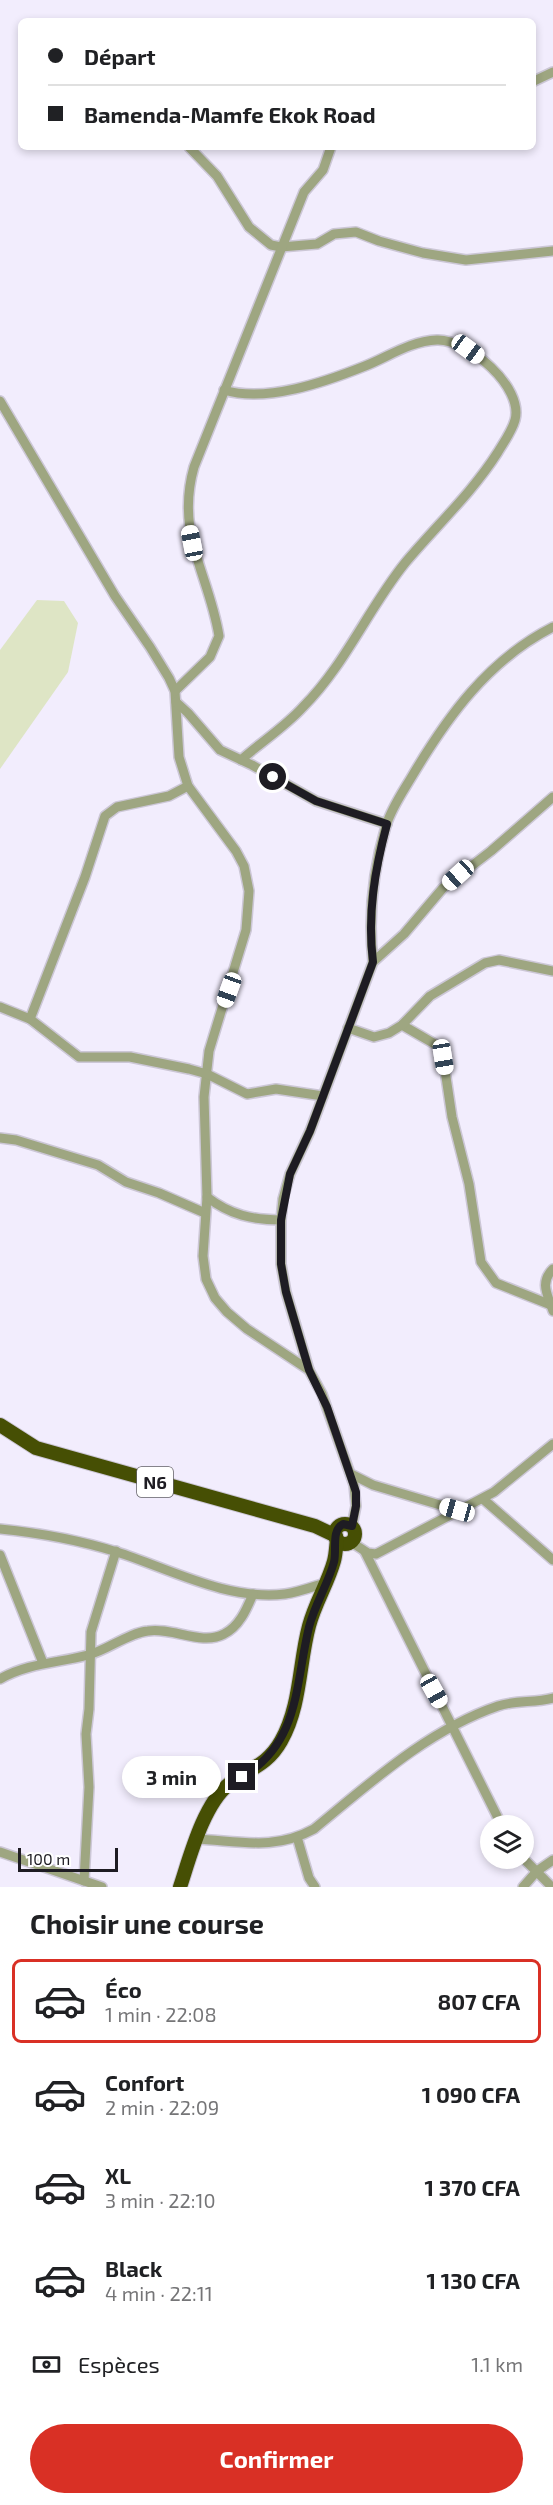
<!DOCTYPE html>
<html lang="fr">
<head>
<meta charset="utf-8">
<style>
  body { margin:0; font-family:"Exo 2",sans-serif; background:#f2f2f2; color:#202124; height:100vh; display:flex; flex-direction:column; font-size:22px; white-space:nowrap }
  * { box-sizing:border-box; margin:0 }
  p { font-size:20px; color:#757577 }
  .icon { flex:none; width:33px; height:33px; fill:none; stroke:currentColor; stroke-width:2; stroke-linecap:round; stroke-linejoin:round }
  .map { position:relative; height:1887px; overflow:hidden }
  .drawer { display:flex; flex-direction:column; background:#fff; flex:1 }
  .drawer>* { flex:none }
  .guide { position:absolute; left:18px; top:18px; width:518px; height:132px; border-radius:9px; box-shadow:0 3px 9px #0003; display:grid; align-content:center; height:132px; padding:0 30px; background:#fff }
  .tools { position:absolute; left:480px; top:1815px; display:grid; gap:12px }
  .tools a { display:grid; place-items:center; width:54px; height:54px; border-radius:50%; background:#fff; box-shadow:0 3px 9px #0003; font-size:30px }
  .scale { position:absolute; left:18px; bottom:15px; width:100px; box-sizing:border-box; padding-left:6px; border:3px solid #1e1c23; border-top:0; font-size:16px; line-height:21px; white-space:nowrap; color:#1e1c23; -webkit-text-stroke:4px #fff; paint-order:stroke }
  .end { position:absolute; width:27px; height:27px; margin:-14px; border:8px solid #1e1c23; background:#fff; box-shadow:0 0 0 3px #fff }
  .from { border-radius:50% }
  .bubble { position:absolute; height:42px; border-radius:21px; background:#fff; box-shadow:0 3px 9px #0003; font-size:20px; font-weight:700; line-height:42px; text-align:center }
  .car { position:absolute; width:18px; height:36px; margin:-18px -9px; border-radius:8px; box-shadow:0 0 4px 2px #0007; background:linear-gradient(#fff 24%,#345 0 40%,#fff 0 76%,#345 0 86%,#fff 0) }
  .guide b { display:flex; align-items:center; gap:21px; height:57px; font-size:22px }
  .guide b+b { border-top:2px solid #e0e0e0 }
  .guide i { width:15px; height:15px; background:#202124 }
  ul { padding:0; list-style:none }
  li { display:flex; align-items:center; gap:18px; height:84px; margin:0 12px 9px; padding:0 18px; border:3px solid transparent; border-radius:9px }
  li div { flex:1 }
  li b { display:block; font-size:22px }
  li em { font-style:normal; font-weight:700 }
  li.current { border-color:#d93025 }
  li>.icon { width:54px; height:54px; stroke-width:1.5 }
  h2 { padding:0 30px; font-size:27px; line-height:72px }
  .pay { display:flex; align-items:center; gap:15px; height:66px; padding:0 30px; font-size:22px }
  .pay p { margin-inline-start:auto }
  .primary-button { display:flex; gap:12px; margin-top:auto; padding:12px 30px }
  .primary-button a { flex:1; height:69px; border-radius:36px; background:#d93025; color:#fff; font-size:24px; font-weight:700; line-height:69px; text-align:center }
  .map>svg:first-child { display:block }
  .green { fill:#dee5c5 }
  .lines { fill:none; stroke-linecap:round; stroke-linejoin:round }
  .minor-casing { stroke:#ccc7d6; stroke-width:12 }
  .highway-casing { stroke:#ccc7d6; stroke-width:16 }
  .minor { stroke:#9ea681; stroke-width:9 }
  .highway { stroke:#464f04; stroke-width:14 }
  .route { stroke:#1e1c23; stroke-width:8 }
  .labels { text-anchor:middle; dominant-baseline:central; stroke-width:5; stroke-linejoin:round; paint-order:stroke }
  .shield { fill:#fff; stroke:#626065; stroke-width:1.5 }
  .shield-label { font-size:18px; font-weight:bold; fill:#1e1c23 }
</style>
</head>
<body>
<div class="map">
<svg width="553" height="1887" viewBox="0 0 553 1887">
  <rect width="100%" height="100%" fill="#f2edfd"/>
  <polygon class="green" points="37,600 64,601 78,623 68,672 0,769 0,650"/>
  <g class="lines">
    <g class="minor-casing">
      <g id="minor">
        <polyline points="532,82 553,72"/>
        <polyline points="189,147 217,176 249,227 271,245 281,247 317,244 334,234 356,232 379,241 423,253 466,260 553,251"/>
        <path d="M224 390C266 403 325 382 365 366 388 357 410 341 437 340 468 339 524 387 515 420 512 431 504 442 498 452 472 493 436 526 405 563 368 609 345 665 303 707 285 727 261 742 241 760"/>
        <polyline points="0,401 115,596 150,647 169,678 175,691 179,757 188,786 236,851 244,866 249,891 246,930 209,1051 204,1097 207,1197 203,1256 206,1279 215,1298 227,1312 247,1329 309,1370 322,1394 354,1485 356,1506 352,1526"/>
        <path d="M175 691 210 657 219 636C209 574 175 534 194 467L304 192 323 170 331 147"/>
        <polyline points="176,702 188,713 220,750 252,765 316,801 387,824"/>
        <polyline points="373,962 404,934 443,888 491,851 553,797"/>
        <polyline points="0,1007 30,1019 79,1057 130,1057 189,1069 207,1074 247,1094 276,1089 323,1096"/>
        <polyline points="30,1019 85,877 105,816 117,807 169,796 188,786"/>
        <polyline points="402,1025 440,1047 443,1057 452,1117 469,1184 481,1262 496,1283 551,1305"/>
        <polyline points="348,1028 374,1037 389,1033 402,1025 430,996 485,963 499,960 553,971"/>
        <polyline points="0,1138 16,1140 98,1165 126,1182 159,1193 205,1213"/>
        <path d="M207 1197C230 1215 253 1220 281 1220"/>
        <path d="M553 1269C539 1283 548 1295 553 1311"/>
        <path d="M309 1370 286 1292 281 1264V1220L283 1199 290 1174 310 1131 373 962C368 916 373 870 386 826 391 809 402 793 411 778 447 717 488 660 553 627"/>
        <polyline points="351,1474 373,1485 457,1510"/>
        <polyline points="483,1499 553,1560"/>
        <path d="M0 1529C40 1533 79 1540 117 1552 170 1569 228 1601 285 1594 299 1592 312 1587 325 1583"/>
        <polyline points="351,1542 368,1553 376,1554 494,1492 553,1444"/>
        <polyline points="365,1552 502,1826"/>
        <polyline points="0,1555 43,1663"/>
        <path d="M0 1679C28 1663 58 1663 88 1655 108 1650 128 1633 148 1631 172 1627 202 1646 224 1634 240 1626 247 1608 253 1594"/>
        <polyline points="297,1837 309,1878 315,1887"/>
        <path d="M196 1839C240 1841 274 1851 314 1829 370 1783 428 1730 498 1706 515 1700 535 1703 553 1698"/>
        <polyline points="0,1852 102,1887"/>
        <polyline points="523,1858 552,1887"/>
        <polyline points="84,1881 89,1787 86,1734 89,1709 91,1632 116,1551"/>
        <polyline points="523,1887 537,1871 553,1860"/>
      </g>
    </g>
    <g class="highway-casing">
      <g id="highway">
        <polyline points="0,1425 36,1448 315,1526 336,1536"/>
        <circle cx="345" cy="1534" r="10"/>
        <path d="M180 1887C190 1857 203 1805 229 1784 248 1769 267 1766 281 1741 301 1706 299 1663 309 1626 315 1603 328 1583 334 1561 336 1554 336 1546 337 1539"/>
      </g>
    </g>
    <use href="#minor" class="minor"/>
    <use href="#highway" class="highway"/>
  </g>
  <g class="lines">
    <path class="route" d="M242 1777C300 1743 295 1685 309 1627 315 1604 328 1584 334 1562 337 1550 331 1530 343 1524L352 1526 356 1506V1492L327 1407 309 1370 286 1292 281 1264V1220L290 1174 310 1131 373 962C367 914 375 869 387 824L316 801 273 777"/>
  </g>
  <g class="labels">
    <rect class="shield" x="137" y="1467" width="36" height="30" rx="4.5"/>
    <g class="shield-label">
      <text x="155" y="1482">N6</text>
    </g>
  </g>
</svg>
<div class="tools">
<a><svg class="icon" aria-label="layers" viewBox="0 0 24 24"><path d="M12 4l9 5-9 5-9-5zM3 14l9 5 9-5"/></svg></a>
</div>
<div class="scale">100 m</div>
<i class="end from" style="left:273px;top:777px"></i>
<i class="end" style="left:242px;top:1777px"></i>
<div class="bubble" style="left:122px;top:1756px;width:99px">3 min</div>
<i class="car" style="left:468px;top:349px;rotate:126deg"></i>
<i class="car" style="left:192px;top:543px;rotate:349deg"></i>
<i class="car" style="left:458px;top:875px;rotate:228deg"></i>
<i class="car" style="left:229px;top:990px;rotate:200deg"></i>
<i class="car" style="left:443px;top:1057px;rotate:171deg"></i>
<i class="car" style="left:457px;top:1510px;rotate:286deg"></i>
<i class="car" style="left:434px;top:1691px;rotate:151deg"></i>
<div class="guide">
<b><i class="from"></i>Départ</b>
<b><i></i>Bamenda-Mamfe Ekok Road</b>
</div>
</div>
<section class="drawer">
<h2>Choisir une course</h2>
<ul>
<li class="current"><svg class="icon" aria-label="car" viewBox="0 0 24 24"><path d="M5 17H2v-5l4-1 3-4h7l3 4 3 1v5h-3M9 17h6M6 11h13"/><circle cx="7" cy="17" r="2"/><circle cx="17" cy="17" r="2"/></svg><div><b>Éco</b><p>1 min · 22:08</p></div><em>807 CFA</em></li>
<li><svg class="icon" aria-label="car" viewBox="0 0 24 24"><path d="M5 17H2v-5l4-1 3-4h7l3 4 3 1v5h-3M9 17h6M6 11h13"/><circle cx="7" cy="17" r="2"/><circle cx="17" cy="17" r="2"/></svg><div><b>Confort</b><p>2 min · 22:09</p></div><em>1 090 CFA</em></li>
<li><svg class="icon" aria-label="car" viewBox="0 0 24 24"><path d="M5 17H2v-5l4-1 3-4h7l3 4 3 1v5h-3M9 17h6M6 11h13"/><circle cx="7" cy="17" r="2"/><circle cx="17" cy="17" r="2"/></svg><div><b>XL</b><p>3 min · 22:10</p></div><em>1 370 CFA</em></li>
<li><svg class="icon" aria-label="car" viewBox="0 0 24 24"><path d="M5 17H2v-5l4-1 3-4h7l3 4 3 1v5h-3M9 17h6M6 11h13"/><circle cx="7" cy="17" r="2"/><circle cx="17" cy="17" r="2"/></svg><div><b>Black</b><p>4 min · 22:11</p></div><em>1 130 CFA</em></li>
</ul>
<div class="pay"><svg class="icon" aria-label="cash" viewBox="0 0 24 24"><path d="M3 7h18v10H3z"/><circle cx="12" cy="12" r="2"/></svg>Espèces<p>1.1 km</p></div>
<div class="primary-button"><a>Confirmer</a></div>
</section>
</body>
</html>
